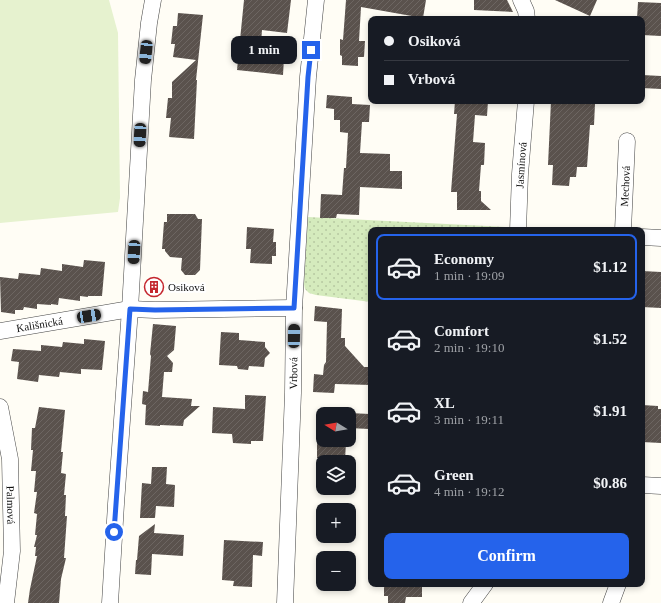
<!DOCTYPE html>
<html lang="en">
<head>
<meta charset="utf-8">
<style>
  body { margin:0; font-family:Georgia,serif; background:#242831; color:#f1f3f6; height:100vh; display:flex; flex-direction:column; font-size:15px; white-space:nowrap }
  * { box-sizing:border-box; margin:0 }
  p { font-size:13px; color:#9ea1a6 }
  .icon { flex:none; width:22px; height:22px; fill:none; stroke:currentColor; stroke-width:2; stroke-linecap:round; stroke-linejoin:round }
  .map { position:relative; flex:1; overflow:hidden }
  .side { position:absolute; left:368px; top:227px; width:277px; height:360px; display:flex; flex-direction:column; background:#171b24; border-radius:8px; box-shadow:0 2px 6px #0003 }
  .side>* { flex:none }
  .banner { position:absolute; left:368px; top:16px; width:277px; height:88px; border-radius:8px; box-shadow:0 2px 6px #0003; display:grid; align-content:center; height:88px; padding:0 16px; background:#171b24 }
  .needle { width:26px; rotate:281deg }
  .tools { position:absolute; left:316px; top:407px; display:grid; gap:8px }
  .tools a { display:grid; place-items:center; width:40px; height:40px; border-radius:8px; background:#171b24; box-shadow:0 2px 6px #0003; font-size:20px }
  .end { position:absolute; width:18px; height:18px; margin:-9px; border:5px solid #2563eb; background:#fff; box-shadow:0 0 0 2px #fff }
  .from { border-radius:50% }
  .bubble { position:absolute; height:28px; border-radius:8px; background:#171b24; box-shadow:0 2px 6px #0003; font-size:13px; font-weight:700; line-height:28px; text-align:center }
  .car { position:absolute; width:12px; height:24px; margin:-12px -6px; border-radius:5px; box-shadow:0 0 3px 1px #0007; background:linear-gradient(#222 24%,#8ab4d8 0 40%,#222 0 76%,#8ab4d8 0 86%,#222 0) }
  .banner b { display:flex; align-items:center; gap:14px; height:38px; font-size:15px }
  .banner b+b { border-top:1px solid #363941 }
  .banner i { width:10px; height:10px; background:#f1f3f6 }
  ul { padding:7px 0 0; list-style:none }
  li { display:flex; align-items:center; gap:12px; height:66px; margin:0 8px 6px; padding:0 8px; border:2px solid transparent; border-radius:8px }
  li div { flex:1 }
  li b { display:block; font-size:15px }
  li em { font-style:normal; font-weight:700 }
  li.current { border-color:#2563eb }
  li>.icon { width:36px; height:36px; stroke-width:1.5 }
  .action { display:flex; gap:8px; margin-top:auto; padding:8px 16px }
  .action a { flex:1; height:46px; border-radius:8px; background:#2563eb; color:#fff; font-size:16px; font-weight:700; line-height:46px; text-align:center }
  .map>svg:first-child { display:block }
  .grass { fill:url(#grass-dots) }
  .pitch { fill:#e6f2cf }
  .building { fill:url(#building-hatch) }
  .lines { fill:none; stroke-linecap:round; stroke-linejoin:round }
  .street-casing { stroke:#444; stroke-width:17 }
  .street { stroke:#fff; stroke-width:16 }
  .route { stroke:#2563eb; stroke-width:5 }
  .labels { text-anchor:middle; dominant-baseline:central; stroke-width:4; stroke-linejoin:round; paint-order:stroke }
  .street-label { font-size:11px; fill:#111; stroke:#fff }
  .poi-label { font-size:11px; fill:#111; stroke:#fff; text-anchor:start }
</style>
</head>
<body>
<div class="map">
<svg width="661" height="603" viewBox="0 0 661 603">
  <defs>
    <pattern id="grass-dots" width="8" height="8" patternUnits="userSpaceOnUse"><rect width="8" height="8" fill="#d5ebbd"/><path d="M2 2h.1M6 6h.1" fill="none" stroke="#b6c8a1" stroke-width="1.8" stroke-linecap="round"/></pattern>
    <pattern id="building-hatch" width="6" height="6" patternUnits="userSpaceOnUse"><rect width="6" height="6" fill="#5a524d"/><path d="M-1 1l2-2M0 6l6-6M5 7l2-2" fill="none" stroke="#6d6662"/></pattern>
  </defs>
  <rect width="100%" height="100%" fill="#fffdf5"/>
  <polygon class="grass" points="308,217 506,227 506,230 371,230 371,302 316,295 309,293 305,289 304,284"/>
  <polygon class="pitch" points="0,0 109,0 118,33 120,198 118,212 0,223"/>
  <g class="building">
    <polygon points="244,0 291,0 287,33 262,30 260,56 284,58 283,75 237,70"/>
    <polygon points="346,0 426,0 423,18 361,7 359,41 365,41 364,57 358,57 358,66 342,65 342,56 340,55 340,39 343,40"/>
    <polygon points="474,0 507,0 513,12 474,10"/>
    <polygon points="555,0 597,0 590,16"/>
    <polygon points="638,2 661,3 661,36 642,35 642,19 637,19"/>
    <polygon points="178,13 203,15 196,80 197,80 194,139 169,137 171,118 166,118 168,98 172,98 172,82 196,60 173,57 175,44 171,44 173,26 177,26"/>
    <polygon points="642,75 661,76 661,89 642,88"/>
    <polygon points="327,95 352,97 352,104 370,105 369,122 362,122 360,153 390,154 390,171 402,171 402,189 360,187 359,215 337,214 336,218 320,218 321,194 342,195 344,168 346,168 348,133 340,132 340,120 334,120 334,109 326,108"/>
    <polygon points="455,101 488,101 487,116 475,115 473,142 485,143 484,165 481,165 479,191 481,191 481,201 491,210 457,210 457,192 451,192 457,114 454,114"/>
    <polygon points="551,101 591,101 591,103 595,104 594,125 590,125 587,167 577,167 576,177 570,177 569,186 552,185 553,165 548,165"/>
    <polygon points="167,214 195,214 198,219 202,219 200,270 195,275 185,275 181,270 182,258 170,257 165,251 165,249 162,249 164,222 167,222"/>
    <polygon points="247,227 274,229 273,242 276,242 276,256 272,256 272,264 250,263 251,249 246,249"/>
    <polygon points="84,260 105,262 102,296 88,296 88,297 80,296 80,301 59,298 58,305 51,304 51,305 37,304 37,309 24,307 23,310 15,310 15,314 1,312 0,277 18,279 19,273 40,275 41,268 62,271 62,264 83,267"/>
    <polygon points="642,271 661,272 661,308 642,307"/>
    <polygon points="315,306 342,309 341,338 345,338 345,346 364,367 371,367 371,385 335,384 334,393 313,392 314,374 323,375 324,365 326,362 327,322 314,321"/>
    <polygon points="153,324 176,326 174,350 167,356 173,363 172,372 164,372 162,397 192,399 191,406 200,406 184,420 183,426 160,425 160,426 145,425 146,405 142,404 143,391 148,392 151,356 150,354"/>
    <polygon points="221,332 239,333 239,340 265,342 265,347 270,353 265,358 264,367 249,366 248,370 238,369 237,366 219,365"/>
    <polygon points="84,339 105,341 102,370 81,369 81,374 60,372 59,377 39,375 38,382 17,379 19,362 11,361 13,349 41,351 41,345 62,347 63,342 84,344"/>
    <polygon points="245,395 266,396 263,441 251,441 251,444 233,443 232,434 212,433 213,407 245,409"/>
    <polygon points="642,405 658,406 658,409 661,409 661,443 642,442"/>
    <polygon points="39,407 65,410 61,452 63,452 61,473 66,474 64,495 66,495 65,516 67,516 64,558 66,558 61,579 59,603 28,603 30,589 37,556 35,556 36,547 34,547 37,535 35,535 37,514 34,513 37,492 34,492 36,471 31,471 33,450 31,450 32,428 35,428"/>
    <polygon points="349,413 370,414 369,429 349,428"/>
    <polygon points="317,440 346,440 345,462 321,462 321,458 317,458"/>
    <polygon points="152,467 167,467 166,484 175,485 174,507 156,506 155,518 140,518 142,483 151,484"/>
    <polygon points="155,524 154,533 184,535 183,556 152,554 151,575 135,574 136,560 137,560 139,536"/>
    <polygon points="224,540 263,542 262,556 253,555 252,587 233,586 234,581 222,580"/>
    <polygon points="384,584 422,584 422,597 406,597 405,603 388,603 388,596 384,596"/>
  </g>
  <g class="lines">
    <g class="street-casing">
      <g id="street">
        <polyline points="521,0 526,11 527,19"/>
        <path id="s1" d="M518 230 520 174 526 101"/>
        <path id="s2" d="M623 230 627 141"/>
        <polyline points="642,237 661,238"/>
        <path id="s3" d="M0 331 130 309 155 310 294 308"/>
        <path id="s4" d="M0 407 10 459 12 551 6 603"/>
        <polyline points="642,485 661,486"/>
        <polyline points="110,603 116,504 130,309 143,80 149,23 153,0"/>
        <path id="s5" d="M285 603 293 393 294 308 308 77 316 0"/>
        <polyline points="471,603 485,584"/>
        <polyline points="611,603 618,584"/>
      </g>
    </g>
    <use href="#street" class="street"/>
  </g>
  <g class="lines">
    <polyline class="route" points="114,532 130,309 155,310 294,308 308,77 311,50"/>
  </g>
  <defs>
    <g id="building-ring" transform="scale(1)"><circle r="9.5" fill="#fff" stroke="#c4262e" stroke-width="1.5"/><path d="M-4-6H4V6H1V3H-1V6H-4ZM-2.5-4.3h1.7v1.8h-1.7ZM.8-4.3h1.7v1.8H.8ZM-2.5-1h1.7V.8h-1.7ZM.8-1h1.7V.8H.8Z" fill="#c4262e"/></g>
  </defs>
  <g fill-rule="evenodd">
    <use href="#building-ring" x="154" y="287"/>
  </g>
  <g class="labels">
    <g class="street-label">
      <text stroke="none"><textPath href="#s1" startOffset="65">Jasmínová</textPath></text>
      <text stroke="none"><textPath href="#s2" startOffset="44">Mechová</textPath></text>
      <text stroke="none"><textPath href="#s3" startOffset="40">Kališnická</textPath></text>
      <text stroke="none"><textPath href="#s5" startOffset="230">Vrbová</textPath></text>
      <text stroke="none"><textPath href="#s4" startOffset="99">Palmová</textPath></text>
    </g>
    <g class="poi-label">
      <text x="168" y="287">Osiková</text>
    </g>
  </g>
</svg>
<div class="tools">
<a><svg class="needle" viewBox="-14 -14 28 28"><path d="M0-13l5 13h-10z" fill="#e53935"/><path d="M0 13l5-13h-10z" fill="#9ea1a6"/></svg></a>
<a><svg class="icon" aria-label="layers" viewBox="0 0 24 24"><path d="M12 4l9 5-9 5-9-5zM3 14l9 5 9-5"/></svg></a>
<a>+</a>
<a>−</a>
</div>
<i class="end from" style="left:114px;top:532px"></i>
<i class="end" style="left:311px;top:50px"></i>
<div class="bubble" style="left:231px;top:36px;width:66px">1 min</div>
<i class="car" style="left:146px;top:52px;rotate:186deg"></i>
<i class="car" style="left:140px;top:135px;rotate:183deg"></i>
<i class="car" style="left:134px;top:252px;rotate:183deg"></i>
<i class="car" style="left:89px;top:316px;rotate:81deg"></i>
<i class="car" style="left:294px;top:336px;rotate:1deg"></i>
<div class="banner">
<b><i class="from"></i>Osiková</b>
<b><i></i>Vrbová</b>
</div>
<section class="side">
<ul>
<li class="current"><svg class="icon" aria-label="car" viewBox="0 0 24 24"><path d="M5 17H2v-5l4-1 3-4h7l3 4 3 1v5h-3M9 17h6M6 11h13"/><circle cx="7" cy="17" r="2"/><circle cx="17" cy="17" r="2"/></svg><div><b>Economy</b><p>1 min · 19:09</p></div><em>$1.12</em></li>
<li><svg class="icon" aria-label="car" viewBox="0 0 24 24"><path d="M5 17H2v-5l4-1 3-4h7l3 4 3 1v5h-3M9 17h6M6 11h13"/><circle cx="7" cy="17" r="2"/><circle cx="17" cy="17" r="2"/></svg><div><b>Comfort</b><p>2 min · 19:10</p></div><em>$1.52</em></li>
<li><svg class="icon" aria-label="car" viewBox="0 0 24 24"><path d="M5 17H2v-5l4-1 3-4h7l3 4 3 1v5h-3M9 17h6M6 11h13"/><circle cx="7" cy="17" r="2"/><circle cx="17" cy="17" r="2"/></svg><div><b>XL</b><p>3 min · 19:11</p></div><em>$1.91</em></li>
<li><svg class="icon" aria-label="car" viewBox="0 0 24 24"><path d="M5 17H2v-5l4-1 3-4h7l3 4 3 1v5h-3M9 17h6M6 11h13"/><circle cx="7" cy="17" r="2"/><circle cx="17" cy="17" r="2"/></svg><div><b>Green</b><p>4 min · 19:12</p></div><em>$0.86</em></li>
</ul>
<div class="action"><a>Confirm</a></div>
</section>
</div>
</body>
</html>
